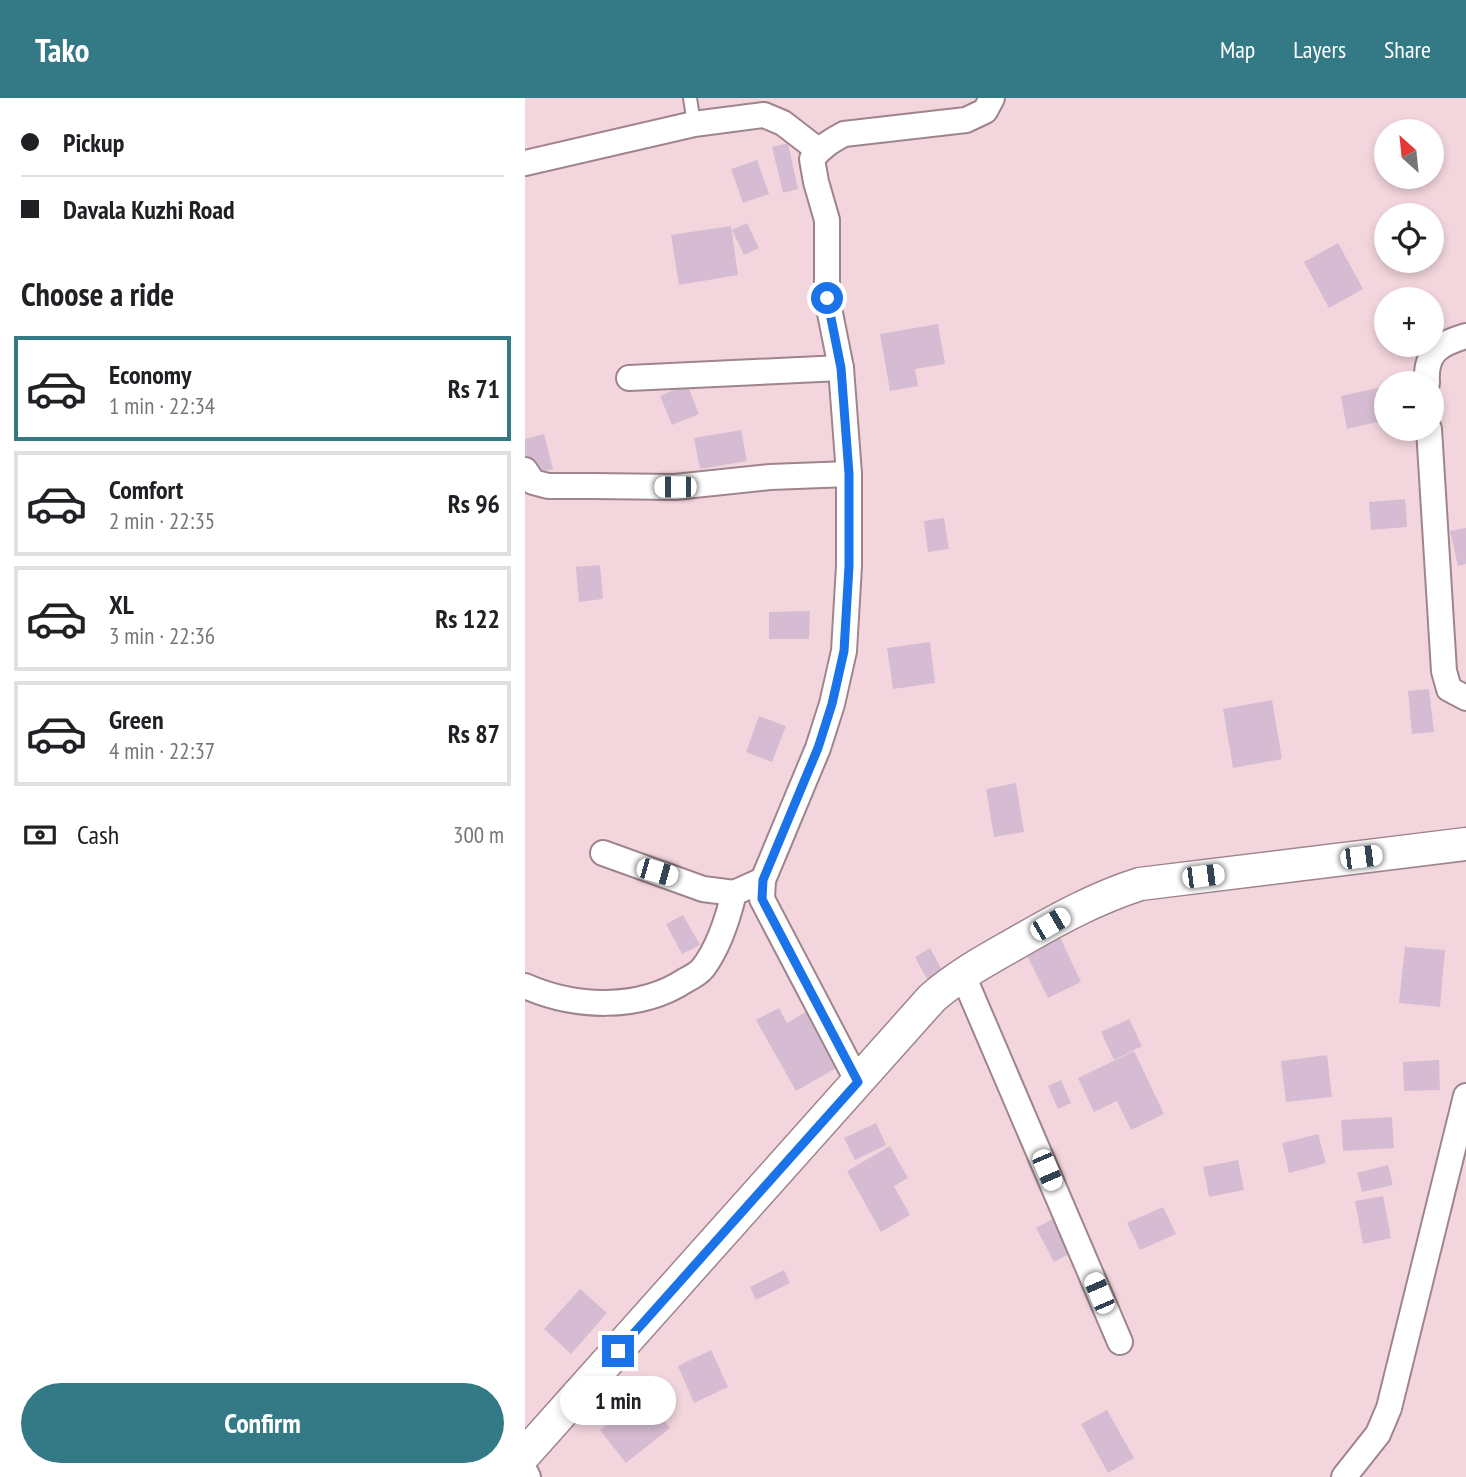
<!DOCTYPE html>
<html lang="en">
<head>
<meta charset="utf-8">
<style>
  body { margin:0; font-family:"PT Sans Narrow",sans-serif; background:#f2f2f2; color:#202124; height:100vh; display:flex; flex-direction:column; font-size:26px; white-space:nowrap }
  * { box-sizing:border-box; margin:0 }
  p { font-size:23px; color:#757577 }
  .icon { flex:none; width:38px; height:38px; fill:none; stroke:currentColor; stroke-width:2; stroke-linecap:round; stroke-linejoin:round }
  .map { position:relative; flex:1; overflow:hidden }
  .sheet { display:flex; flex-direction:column; background:#fff; width:525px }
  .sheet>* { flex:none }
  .guide { display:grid; align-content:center; height:154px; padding:0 21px; background:#fff }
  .needle { width:46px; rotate:333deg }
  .tools { position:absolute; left:849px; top:21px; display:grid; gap:14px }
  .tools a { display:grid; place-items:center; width:70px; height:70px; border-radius:50%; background:#fff; box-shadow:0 4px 10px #0003; font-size:35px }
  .end { position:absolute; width:32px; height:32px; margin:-16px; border:9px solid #1a73e8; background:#fff; box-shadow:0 0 0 4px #fff }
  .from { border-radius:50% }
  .bubble { position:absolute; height:49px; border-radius:24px; background:#fff; box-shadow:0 4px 10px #0003; font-size:23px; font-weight:700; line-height:49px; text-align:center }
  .car { position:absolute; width:21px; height:42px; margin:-21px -10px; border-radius:9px; box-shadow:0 0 5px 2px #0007; background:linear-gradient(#fff 24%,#345 0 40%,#fff 0 76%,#345 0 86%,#fff 0) }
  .guide b { display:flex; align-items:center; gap:24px; height:66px; font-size:26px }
  .guide b+b { border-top:2px solid #e0e0e0 }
  .guide i { width:18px; height:18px; background:#202124 }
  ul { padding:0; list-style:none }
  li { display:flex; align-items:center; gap:21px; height:105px; margin:0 14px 10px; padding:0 7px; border:4px solid #e0e0e0; border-radius:0px }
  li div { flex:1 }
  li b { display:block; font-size:26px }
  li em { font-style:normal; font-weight:700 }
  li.active { border-color:#347a86 }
  li>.icon { width:63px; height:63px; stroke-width:1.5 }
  h2 { padding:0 21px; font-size:32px; line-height:84px }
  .pay { display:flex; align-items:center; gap:18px; height:77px; padding:0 21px; font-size:26px }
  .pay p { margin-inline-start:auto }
  .action { display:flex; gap:14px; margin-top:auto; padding:14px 21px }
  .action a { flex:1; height:80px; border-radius:42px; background:#347a86; color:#fff; font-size:28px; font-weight:700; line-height:80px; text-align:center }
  header { display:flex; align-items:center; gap:42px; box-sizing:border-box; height:98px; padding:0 35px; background:#347a86; color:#fff }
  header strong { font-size:33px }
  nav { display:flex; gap:38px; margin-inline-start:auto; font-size:24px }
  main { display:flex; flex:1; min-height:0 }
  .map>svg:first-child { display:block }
  .building { fill:#d6bcd2 }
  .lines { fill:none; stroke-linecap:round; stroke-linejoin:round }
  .service-casing { stroke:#9f858b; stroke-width:16 }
  .minor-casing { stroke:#9f858b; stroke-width:28 }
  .tertiary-casing { stroke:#9f858b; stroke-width:35 }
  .service { stroke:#fff; stroke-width:12 }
  .minor { stroke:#fff; stroke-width:24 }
  .tertiary { stroke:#fff; stroke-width:32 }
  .route { stroke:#1a73e8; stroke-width:9 }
</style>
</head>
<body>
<header>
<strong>Tako</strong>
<nav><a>Map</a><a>Layers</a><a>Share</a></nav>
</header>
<main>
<section class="sheet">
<div class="guide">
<b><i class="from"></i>Pickup</b>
<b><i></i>Davala Kuzhi Road</b>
</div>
<h2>Choose a ride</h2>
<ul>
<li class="active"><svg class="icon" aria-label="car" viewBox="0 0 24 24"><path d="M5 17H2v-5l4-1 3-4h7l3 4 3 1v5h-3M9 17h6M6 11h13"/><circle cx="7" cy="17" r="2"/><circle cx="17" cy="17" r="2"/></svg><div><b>Economy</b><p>1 min · 22:34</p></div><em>Rs 71</em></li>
<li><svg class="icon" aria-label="car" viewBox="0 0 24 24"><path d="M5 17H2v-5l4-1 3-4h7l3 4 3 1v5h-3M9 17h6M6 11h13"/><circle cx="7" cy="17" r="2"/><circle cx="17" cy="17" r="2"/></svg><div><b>Comfort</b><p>2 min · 22:35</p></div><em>Rs 96</em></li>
<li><svg class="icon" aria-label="car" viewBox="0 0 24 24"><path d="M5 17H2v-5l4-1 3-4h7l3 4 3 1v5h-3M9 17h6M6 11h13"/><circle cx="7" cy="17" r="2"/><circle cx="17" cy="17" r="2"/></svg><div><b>XL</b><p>3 min · 22:36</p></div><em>Rs 122</em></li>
<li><svg class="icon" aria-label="car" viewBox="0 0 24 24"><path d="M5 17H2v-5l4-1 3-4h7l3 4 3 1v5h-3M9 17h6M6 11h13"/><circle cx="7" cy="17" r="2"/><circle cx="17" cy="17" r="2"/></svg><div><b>Green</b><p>4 min · 22:37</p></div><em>Rs 87</em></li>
</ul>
<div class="pay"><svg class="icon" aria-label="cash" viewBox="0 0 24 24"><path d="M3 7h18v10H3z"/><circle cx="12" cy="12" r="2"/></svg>Cash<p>300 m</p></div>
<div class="action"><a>Confirm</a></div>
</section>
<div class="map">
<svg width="941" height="1379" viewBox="0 0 941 1379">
  <rect width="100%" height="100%" fill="#f3d6dd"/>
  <g class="building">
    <polygon points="263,45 273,91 258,95 247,49"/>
    <polygon points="232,62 244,96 218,105 206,71"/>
    <polygon points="222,125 234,150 219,157 207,132"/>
    <polygon points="206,128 213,177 154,187 146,137"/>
    <polygon points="813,145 838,191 804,210 779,164"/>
    <polygon points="413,226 420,266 390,271 393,288 365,293 355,236"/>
    <polygon points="162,286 174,316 147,327 135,298"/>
    <polygon points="861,288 861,322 822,331 816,298"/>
    <polygon points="216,332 222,363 175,371 169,340"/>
    <polygon points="19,336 28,371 4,377 0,361 0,341"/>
    <polygon points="880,401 882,429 846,432 844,404"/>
    <polygon points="419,420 424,451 403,454 399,423"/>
    <polygon points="941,430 941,466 933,468 925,433"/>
    <polygon points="75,467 78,501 54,504 51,469"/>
    <polygon points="285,513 284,541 244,541 244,514"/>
    <polygon points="405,544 410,585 368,591 362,550"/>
    <polygon points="904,591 909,634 887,636 883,593"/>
    <polygon points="747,602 757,661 708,670 698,611"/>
    <polygon points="234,618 261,628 247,664 221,654"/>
    <polygon points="491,685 499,734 469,739 461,691"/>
    <polygon points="158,817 175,847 157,856 141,826"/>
    <polygon points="532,833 556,884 523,900 498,849"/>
    <polygon points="880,849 920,852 915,909 874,905"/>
    <polygon points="405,850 418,874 403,883 390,859"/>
    <polygon points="289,909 320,965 271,993 231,922 254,910 262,925"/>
    <polygon points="604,921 617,948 589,962 576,934"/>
    <polygon points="609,953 639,1016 606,1032 592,1003 569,1014 553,980"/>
    <polygon points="802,957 807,999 761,1004 756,963"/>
    <polygon points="914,962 915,992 879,993 878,964"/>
    <polygon points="536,982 546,1005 533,1011 523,988"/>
    <polygon points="867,1019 869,1050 818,1053 816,1022"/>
    <polygon points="351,1025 361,1047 330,1062 319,1040"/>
    <polygon points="793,1036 801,1065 764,1075 757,1045"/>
    <polygon points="365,1048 383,1080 369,1088 385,1117 356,1134 322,1073"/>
    <polygon points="713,1062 719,1092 684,1099 678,1069"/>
    <polygon points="863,1067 868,1087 837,1094 832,1075"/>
    <polygon points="858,1098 866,1140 838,1146 830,1103"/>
    <polygon points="638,1109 651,1136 615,1152 602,1125"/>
    <polygon points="539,1115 557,1149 529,1164 511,1130"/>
    <polygon points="259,1172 265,1185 231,1202 225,1189"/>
    <polygon points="55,1191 82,1215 46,1256 19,1231"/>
    <polygon points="186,1252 203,1289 169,1305 153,1268"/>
    <polygon points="120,1298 145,1330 101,1365 75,1332"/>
    <polygon points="582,1312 609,1360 583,1375 556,1326"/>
  </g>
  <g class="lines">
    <g class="service-casing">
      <polyline id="service" points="165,0 169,26"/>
    </g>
    <g class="minor-casing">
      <g id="minor">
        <polyline points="0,65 169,26 239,17 258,25 293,52"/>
        <polyline points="104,280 316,270"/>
        <path d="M902 285C900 254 914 246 941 238"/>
        <polyline points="904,331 919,573 924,591 941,600"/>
        <polyline points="0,372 8,384 23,388 68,388 150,389 245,379 324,376"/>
        <polyline points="78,755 178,791 209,795"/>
        <polyline points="437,875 595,1244"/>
        <path d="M0 888C50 910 114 913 161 882 167 879 174 875 178 870 194 849 203 820 209 795L238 782"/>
        <path d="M333 984 237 801 238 782 293 650 307 606 319 553 324 468V376L316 270 302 200V122L291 84 287 61C296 49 306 43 319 36L441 22 460 13 467 0"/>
        <polyline points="0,1373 3,1379"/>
        <polyline points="819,1379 853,1336 864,1310 941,998"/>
      </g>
    </g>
    <g class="tertiary-casing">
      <path id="tertiary" d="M0 1356 407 900C433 877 463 861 493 844 533 821 571 800 615 786L941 746"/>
    </g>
    <use href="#service" class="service"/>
    <use href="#minor" class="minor"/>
    <use href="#tertiary" class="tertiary"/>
  </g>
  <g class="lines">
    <polyline class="route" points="93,1253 333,984 237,801 238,782 293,650 307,606 319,553 324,468 324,376 316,270 302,200"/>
  </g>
</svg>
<div class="tools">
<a><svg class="needle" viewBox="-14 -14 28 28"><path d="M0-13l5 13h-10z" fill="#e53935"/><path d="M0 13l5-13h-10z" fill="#757577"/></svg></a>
<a><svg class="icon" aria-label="locate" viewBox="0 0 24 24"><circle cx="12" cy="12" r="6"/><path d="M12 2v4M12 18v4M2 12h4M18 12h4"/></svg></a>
<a>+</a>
<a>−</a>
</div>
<i class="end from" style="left:302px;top:200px"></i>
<i class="end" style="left:93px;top:1253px"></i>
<div class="bubble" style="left:35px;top:1278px;width:116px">1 min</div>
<i class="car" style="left:150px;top:389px;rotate:270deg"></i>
<i class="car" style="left:836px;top:759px;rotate:83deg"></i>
<i class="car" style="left:132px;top:774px;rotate:106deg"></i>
<i class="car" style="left:678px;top:778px;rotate:83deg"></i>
<i class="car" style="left:525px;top:826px;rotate:60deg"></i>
<i class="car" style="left:522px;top:1072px;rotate:157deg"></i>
<i class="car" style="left:574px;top:1195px;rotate:337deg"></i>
</div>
</main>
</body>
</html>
